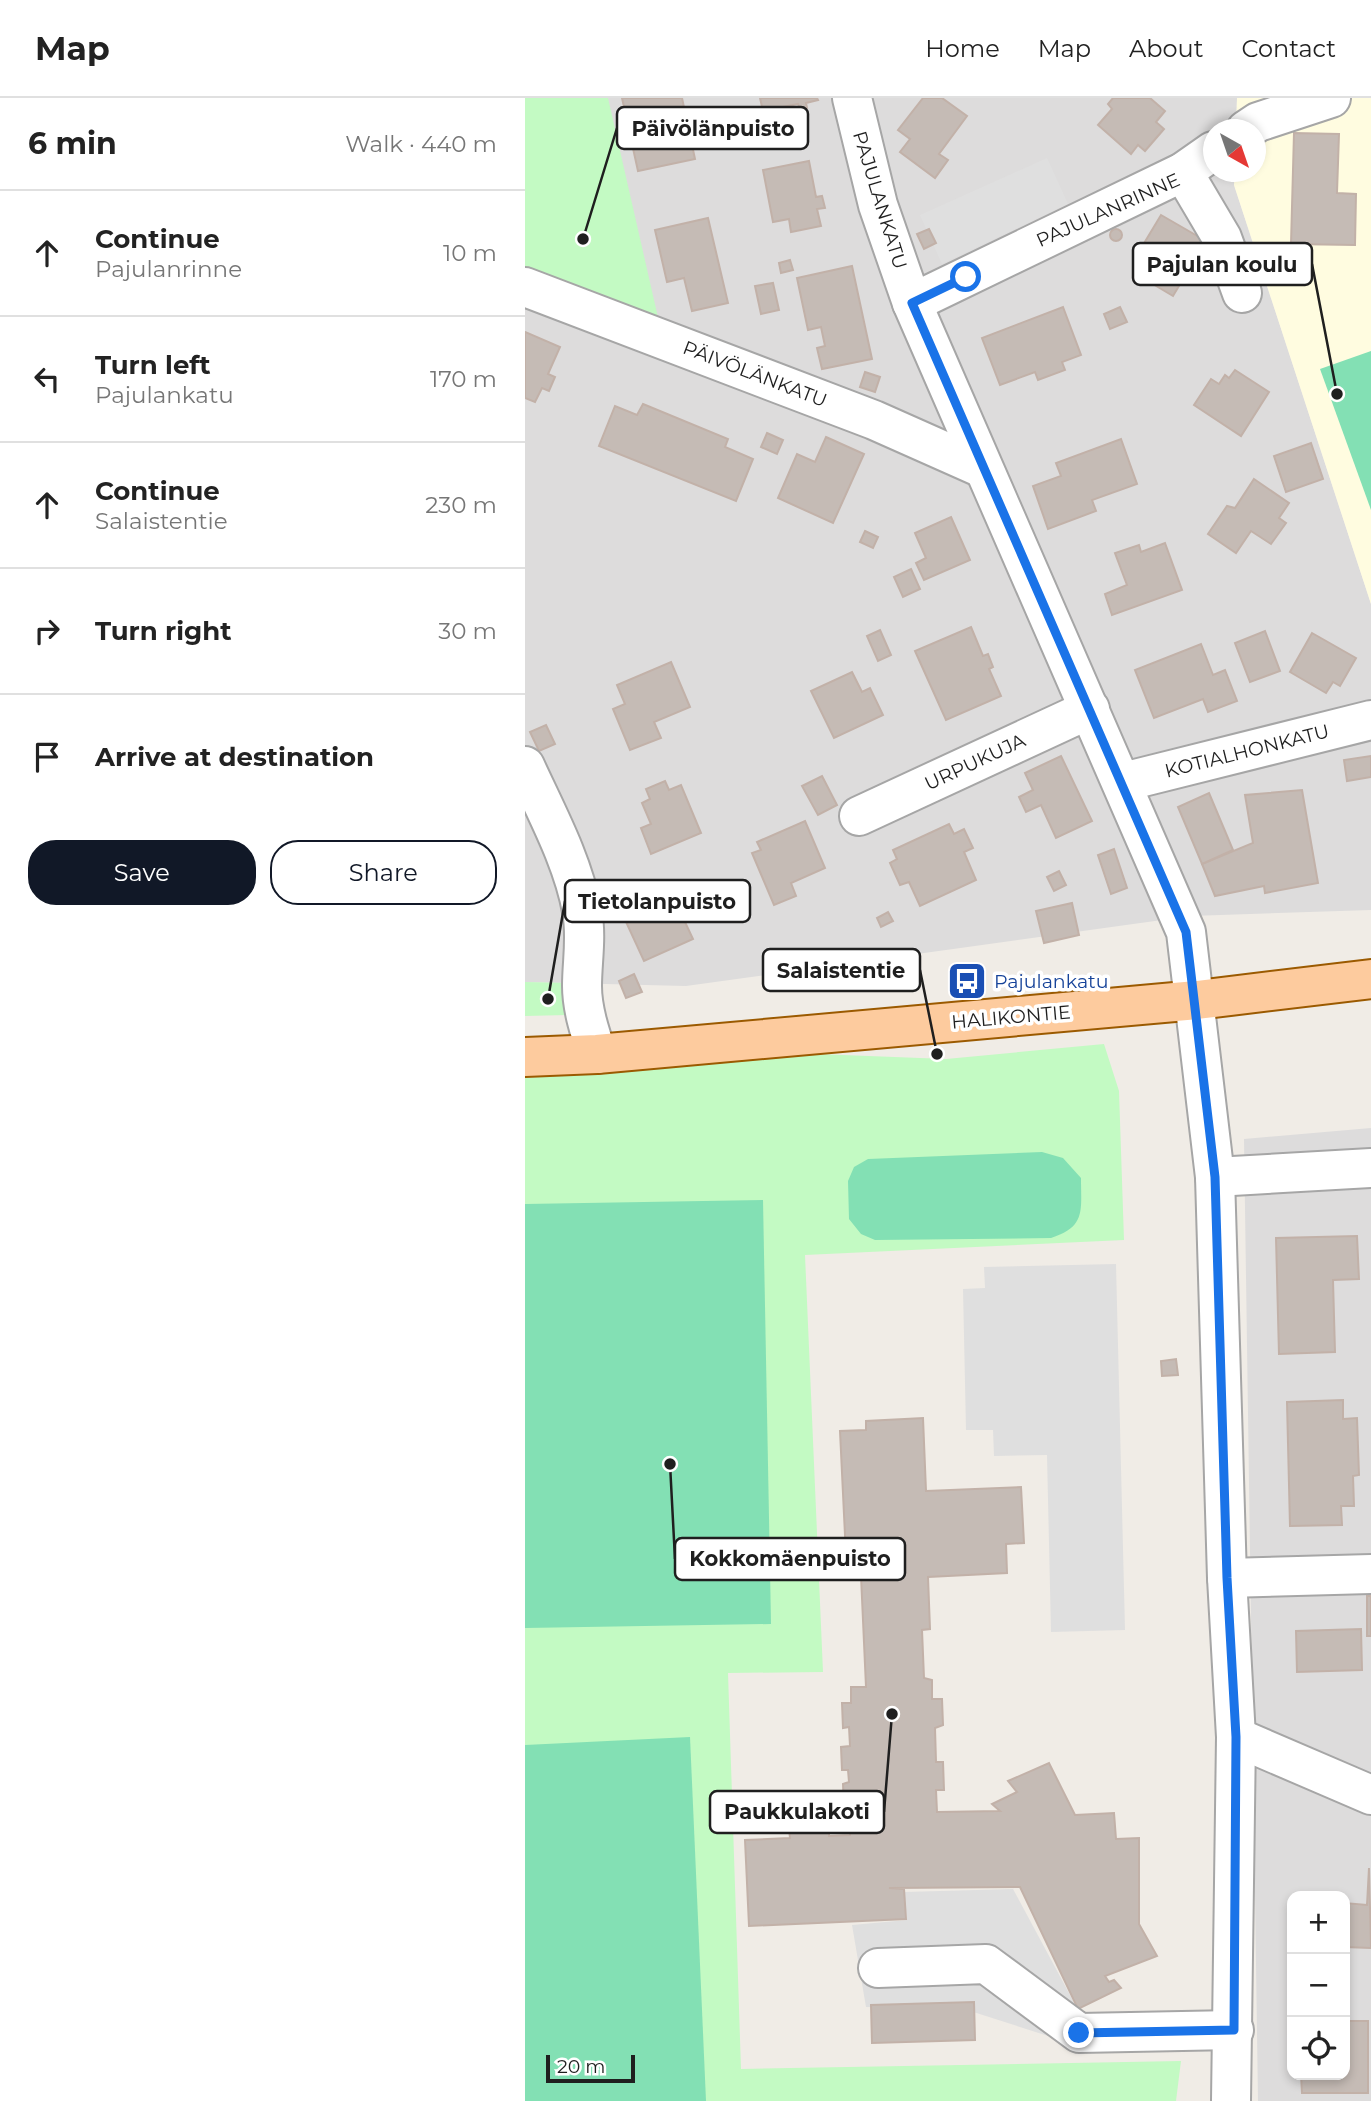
<!DOCTYPE html>
<meta charset="utf-8">
<style>
:root{--surface:#fff;--page:#f2f2f2;--text:#222;--muted:#767676;--line:#e0e0e0;--accent:#111827}
body{margin:0;font-family:Montserrat,sans-serif;background:var(--page);color:var(--text)}
.controls{position:absolute;right:21px;bottom:21px;display:grid;overflow:hidden;border-radius:14px;box-shadow:0 4px 10px #0003}
.controls button{width:63px;height:63px;display:grid;place-items:center;padding:0;border:0;border-bottom:2px solid var(--line);background:var(--surface);color:var(--text);font:35px sans-serif}
.compass{position:absolute;left:678px;top:21px;width:63px;height:63px;border-radius:50%;background:var(--surface);box-shadow:0 4px 10px #0003;rotate:140deg}
.scale{position:absolute;left:21px;bottom:18px;width:89px;box-sizing:border-box;padding-left:7px;border:4px solid #1f1f1f;border-top:0;font-size:19px;line-height:24px;white-space:nowrap;color:#1f1f1f;-webkit-text-stroke:5px #fff;paint-order:stroke}
.stop{position:absolute;width:21px;height:21px;margin:-16px;border:5px solid #1a73e8;border-radius:50%;background:#fff}
.stop.end{background:#1a73e8;border-color:#fff;box-shadow:0 2px 7px #0008}
.list{margin:0;padding:0;list-style:none}
h2{display:flex;justify-content:space-between;align-items:center;height:91px;margin:0;padding:0 28px;font-size:30px}
h2 small{font-size:23px;font-weight:400;color:var(--muted)}
.list li{display:grid;grid-template-columns:46px 1fr auto;gap:21px;align-items:center;box-sizing:border-box;height:126px;padding:0 28px;border-top:2px solid var(--line)}
.list b{display:block;font-size:26px;white-space:nowrap}
.list p{margin:0;font-size:23px;white-space:nowrap;color:var(--muted)}
.list em{font-size:23px;font-style:normal;color:var(--muted)}
.actions{display:flex;gap:14px;padding:21px 28px}
.actions a{flex:1;padding:16px 0;border:2px solid var(--accent);border-radius:28px;text-align:center;font-size:24px;color:var(--accent)}
.actions .main{background:var(--accent);color:#fff}
.icon{flex:none;width:38px;height:38px;fill:none;stroke:currentColor;stroke-width:2;stroke-linecap:round;stroke-linejoin:round}
.map{position:relative;flex:none;width:846px;height:2003px;overflow:hidden}
header{display:flex;align-items:center;gap:42px;box-sizing:border-box;height:98px;padding:0 35px;background:var(--surface);border-bottom:2px solid var(--line)}
header strong{font-size:33px}
nav{display:flex;gap:38px;margin-inline-start:auto;font-size:24px}
main{display:flex}
aside{flex:1;background:var(--surface)}
.map>svg:first-child{display:block}
.residential{fill:#dddcdc;fill-rule:evenodd}
.education{fill:#fffce0}
.park{fill:#c3fac3}
.pitch{fill:#83e0b4}
.parking{fill:#dfdfdf}
.building{fill:#c5bbb5;stroke:#c2b1a8;stroke-width:2}
.lines{fill:none;stroke-linecap:round;stroke-linejoin:round}
.minor-casing{stroke:#a6a6a6;stroke-width:42}
.major-casing{stroke:#9b5a00;stroke-width:42}
.minor{stroke:#fff;stroke-width:38}
.major{stroke:#fdcb9e;stroke-width:38}
.route{stroke:#1a73e8;stroke-width:9}
.labels{text-anchor:middle;dominant-baseline:central;stroke-width:7;stroke-linejoin:round;paint-order:stroke}
.street-label{font-size:19px;fill:#1f1f1f;stroke:#fff}
.transit-label{font-size:19px;fill:#164399;stroke:#fff;text-anchor:start}
.leader{fill:none;stroke:#1f1f1f;stroke-width:2.5}
.callout-dot{fill:#1f1f1f;stroke:#fff;stroke-width:2.5}
.callout{fill:#fff;stroke:#1f1f1f;stroke-width:2.5}
.callout-label{font-size:21px;text-anchor:middle;font-weight:bold;fill:#1f1f1f}
</style>
<header>
<strong>Map</strong>
<nav><a>Home</a><a>Map</a><a>About</a><a>Contact</a></nav>
</header>
<main>
<aside>
<h2>6 min<small>Walk · 440 m</small></h2>
<ul class="list">
<li><svg class="icon" aria-label="ahead" viewBox="0 0 24 24"><path d="M12 20V5M6 11l6-6 6 6"/></svg><div><b>Continue</b><p>Pajulanrinne</p></div><em>10 m</em></li>
<li><svg class="icon" aria-label="left" viewBox="0 0 24 24"><path d="M17 20v-9H6M10 6l-5 5 5 5"/></svg><div><b>Turn left</b><p>Pajulankatu</p></div><em>170 m</em></li>
<li><svg class="icon" aria-label="ahead" viewBox="0 0 24 24"><path d="M12 20V5M6 11l6-6 6 6"/></svg><div><b>Continue</b><p>Salaistentie</p></div><em>230 m</em></li>
<li><svg class="icon" aria-label="right" viewBox="0 0 24 24"><path d="M7 20v-9h11M14 6l5 5-5 5"/></svg><div><b>Turn right</b></div><em>30 m</em></li>
<li><svg class="icon" aria-label="arrive" viewBox="0 0 24 24"><path d="M6 21V4h12l-3 4 3 4H6"/></svg><div><b>Arrive at destination</b></div></li>
</ul>
<div class="actions"><a class="main">Save</a><a>Share</a></div>
</aside>
<div class="map">
<svg width="846" height="2003" viewBox="0 0 846 2003">
<rect width="100%" height="100%" fill="#f0ece6"/>
<g class="residential">
<polygon points="0,0 712,0 711,31 688,32 688,74 710,74 709,87 846,506 846,812 666,818 161,888 0,884"/>
<path d="M846 1030V2003H733L719 1041ZM767 1798H820V1977H767Z"/>
</g>
<polygon class="education" points="712,0 846,0 846,506 709,87 710,74 730,74 730,32 711,31"/>
<g class="park">
<polygon points="0,0 83,0 137,237 0,180"/>
<polygon points="0,884 48,885 43,917 0,918"/>
<polygon points="579,946 594,993 599,1142 280,1157 298,1574 203,1575 216,1971 656,1963 651,2003 0,2003 0,980 292,956 421,961"/>
</g>
<g class="pitch">
<polygon points="846,253 846,412 795,271"/>
<path d="M517 1054 538 1060 556 1080C556 1113 561 1129 526 1140L350 1142 336 1136 324 1121 323 1083 329 1069 343 1061Z"/>
<polygon points="238,1102 246,1526 0,1530 0,1106"/>
<polygon points="165,1639 181,2003 0,2003 0,1647"/>
</g>
<g class="parking">
<polygon points="522,60 543,106 417,166 395,117"/>
<polygon points="591,1166 600,1532 526,1534 522,1357 469,1358 468,1332 441,1332 438,1191 460,1190 459,1169"/>
<polygon points="488,1791 559,1923 523,1938 439,1911 341,1909 327,1827 382,1822 379,1794"/>
</g>
<g class="building">
<polygon points="97,0 157,0 170,61 113,73"/>
<polygon points="235,0 292,0 293,2 281,5 282,10 275,11 273,6 238,13"/>
<polygon points="398,0 417,0 442,18 414,56 423,62 410,80 375,54 385,41 373,32"/>
<polygon points="588,0 625,0 640,13 631,24 639,31 620,53 613,47 606,56 573,27 587,11 583,6"/>
<polygon points="769,35 814,36 812,95 831,96 830,147 766,146"/>
<polygon points="284,63 291,99 297,98 300,110 292,111 296,128 266,134 264,121 248,124 238,72"/>
<polygon points="636,117 681,143 648,198 611,176 623,157 615,152"/>
<polygon points="183,120 203,205 167,213 159,180 142,184 130,132"/>
<polygon points="404,131 411,145 399,151 392,136"/>
<circle cx="591" cy="137" r="6"/>
<polygon points="265,162 268,172 256,175 254,165"/>
<polygon points="327,168 347,261 297,271 292,250 300,248 296,229 283,232 272,180"/>
<polygon points="248,185 254,212 236,216 230,188"/>
<polygon points="538,209 556,257 537,264 540,272 513,282 510,274 475,287 457,240"/>
<polygon points="595,209 602,224 585,231 579,216"/>
<polygon points="0,234 35,249 23,276 30,279 24,293 17,290 10,304 0,300"/>
<polygon points="710,272 744,294 716,338 669,307 686,281 694,286 700,277 704,280"/>
<polygon points="340,274 355,279 350,294 335,289"/>
<polygon points="118,306 203,341 200,349 228,361 211,403 74,348 90,308 112,317"/>
<polygon points="242,335 258,342 252,356 236,349"/>
<polygon points="301,339 339,356 308,425 253,400 272,356 290,364"/>
<polygon points="596,341 612,386 567,402 571,413 523,431 508,388 536,378 531,365"/>
<polygon points="786,345 798,381 761,394 749,358"/>
<polygon points="729,381 764,405 754,420 761,425 746,446 726,433 711,455 683,436 702,408 710,410"/>
<polygon points="426,419 445,462 399,482 391,465 401,460 390,435"/>
<polygon points="340,433 353,439 348,450 335,444"/>
<polygon points="640,445 657,492 587,517 580,496 602,487 590,455 614,447 616,454"/>
<polygon points="386,471 395,491 378,499 369,479"/>
<polygon points="446,529 458,558 463,556 468,569 464,571 476,598 421,622 390,553"/>
<polygon points="355,532 366,557 353,563 342,538"/>
<polygon points="740,533 755,573 725,584 710,545"/>
<polygon points="787,535 831,560 815,588 808,584 801,595 765,574"/>
<polygon points="676,546 688,577 700,572 712,603 683,614 678,601 629,620 610,572"/>
<polygon points="146,564 165,609 129,624 136,640 105,652 88,611 100,606 92,587"/>
<polygon points="327,574 337,594 345,590 358,617 309,640 286,593"/>
<polygon points="21,627 30,646 14,653 5,634"/>
<polygon points="536,658 567,723 531,740 516,707 501,714 494,699 508,692 500,675"/>
<polygon points="846,658 846,679 822,683 819,662"/>
<polygon points="297,678 312,707 293,717 277,688"/>
<polygon points="140,683 144,692 156,687 176,735 126,756 116,730 126,726 117,705 125,701 121,691"/>
<polygon points="777,692 793,785 740,795 739,788 690,798 677,766 728,745 720,697"/>
<polygon points="684,695 708,752 677,766 653,709"/>
<polygon points="280,723 300,770 266,785 271,798 249,807 227,755 236,752 232,744"/>
<polygon points="424,726 429,736 439,731 448,750 439,754 451,782 395,808 384,784 375,787 365,765 372,761 368,752"/>
<polygon points="589,751 602,790 586,796 573,757"/>
<polygon points="534,773 541,787 529,793 522,779"/>
<polygon points="144,790 168,841 119,863 96,813"/>
<polygon points="547,805 554,837 519,845 511,813"/>
<polygon points="363,814 368,823 356,829 352,820"/>
<polygon points="109,876 117,894 101,900 94,883"/>
<polygon points="832,1138 834,1181 808,1182 810,1254 754,1256 751,1140"/>
<polygon points="651,1261 653,1277 637,1278 636,1263"/>
<polygon points="818,1302 818,1321 832,1320 834,1377 828,1378 829,1408 816,1408 817,1427 765,1428 762,1304"/>
<polygon points="398,1320 401,1393 496,1389 499,1445 481,1446 482,1475 403,1479 405,1531 397,1532 399,1580 407,1582 407,1601 417,1601 418,1627 410,1630 411,1664 418,1664 419,1692 411,1692 412,1714 475,1713 467,1706 492,1694 483,1683 524,1665 550,1717 589,1715 591,1741 614,1740 614,1826 632,1858 580,1878 584,1884 589,1882 596,1890 553,1911 495,1789 364,1790 379,1791 381,1821 224,1828 220,1742 265,1740 264,1731 304,1729 304,1738 325,1737 324,1711 319,1712 318,1686 324,1684 323,1672 317,1672 316,1649 325,1648 324,1629 318,1630 317,1605 326,1605 326,1589 341,1589 336,1478 322,1479 315,1333 341,1332 341,1323"/>
<rect x="842" y="1498" width="4" height="40"/>
<polygon points="836,1531 837,1572 772,1574 771,1533"/>
<polygon points="844,1770 846,1850 820,1849 820,1805 842,1807"/>
<polygon points="449,1904 450,1942 347,1945 346,1907"/>
<polygon points="820,1923 843,1923 843,1995 777,1995 776,1977 820,1977"/>
</g>
<g class="lines">
<g class="minor-casing">
<g id="minor">
<polyline points="327,0 353,107 387,205 661,834 690,1079 702,1480 711,1639 706,2003"/>
<polyline points="721,32 733,24 806,0"/>
<polyline points="658,74 697,140 717,195"/>
<polyline points="0,189 349,322 457,370"/>
<polyline points="387,205 658,74 688,53"/>
<path d="M0 668C21 714 48 763 57 813 62 839 57 863 57 888 57 911 65 935 72 956"/>
<polyline points="598,684 846,622"/>
<polyline points="334,718 565,611"/>
<polyline points="690,1079 846,1070"/>
<polyline points="702,1480 846,1476"/>
<polyline points="711,1639 846,1697"/>
<polyline points="353,1870 461,1866 554,1935 709,1932"/>
</g>
</g>
<g class="major-casing">
<polyline id="major" points="0,959 72,956 672,902 846,881"/>
</g>
<use href="#minor" class="minor"/>
<use href="#major" class="major"/>
</g>
<g class="lines">
<polyline class="route" points="441,179 387,205 661,834 690,1079 702,1480 711,1639 709,1932 554,1935"/>
</g>
<defs>
<g id="bus-square" transform="scale(2.0125)"><rect x="-9" y="-9" width="18" height="18" rx="4" fill="#1a4fb4" stroke="#fff"/><path d="M-5-6H5V4H4V6H2V4H-2V6H-4V4H-5ZM-3.5-4V0h7V-4ZM-3.5 1.2v1.5H-2V1.2ZM2 1.2v1.5H3.5V1.2Z" fill="#fff"/></g>
</defs>
<g fill-rule="evenodd">
<use href="#bus-square" x="442" y="883"/>
</g>
<g class="labels">
<g class="street-label">
<text transform="translate(355 102) rotate(73)">PAJULANKATU</text>
<text transform="translate(583 112) rotate(-24)">PAJULANRINNE</text>
<text transform="translate(230 276) rotate(21)">PÄIVÖLÄNKATU</text>
<text transform="translate(722 653) rotate(-14)">KOTIALHONKATU</text>
<text transform="translate(450 664) rotate(-25)">URPUKUJA</text>
<text transform="translate(486 919) rotate(-5)">HALIKONTIE</text>
</g>
<g class="transit-label">
<text x="469" y="883">Pajulankatu</text>
</g>
</g>
<path class="leader" d="M58 141L92 30M812 296L787 166M23 901L40 803M412 956L395 872M145 1366L150 1461M367 1616L359 1714"/>
<g class="callout-dot">
<circle cx="58" cy="141" r="7"/>
<circle cx="812" cy="296" r="7"/>
<circle cx="23" cy="901" r="7"/>
<circle cx="412" cy="956" r="7"/>
<circle cx="145" cy="1366" r="7"/>
<circle cx="367" cy="1616" r="7"/>
</g>
<g class="callout">
<rect x="92" y="9" width="191" height="42" rx="7"/>
<rect x="608" y="145" width="179" height="42" rx="7"/>
<rect x="40" y="782" width="185" height="42" rx="7"/>
<rect x="238" y="851" width="157" height="42" rx="7"/>
<rect x="150" y="1440" width="230" height="42" rx="7"/>
<rect x="185" y="1693" width="174" height="42" rx="7"/>
</g>
<g class="callout-label">
<text x="188" y="38">Päivölänpuisto</text>
<text x="697" y="174">Pajulan koulu</text>
<text x="132" y="811">Tietolanpuisto</text>
<text x="316" y="880">Salaistentie</text>
<text x="265" y="1468">Kokkomäenpuisto</text>
<text x="272" y="1721">Paukkulakoti</text>
</g>
</svg>
<div class="controls">
<button>+</button>
<button>−</button>
<button><svg class="icon" aria-label="locate" viewBox="0 0 24 24"><circle cx="12" cy="12" r="6"/><path d="M12 2v4M12 18v4M2 12h4M18 12h4"/></svg></button>
</div>
<svg class="compass" viewBox="-18 -18 36 36"><path d="M0-13l5 13h-10z" fill="#e53935"/><path d="M0 13l5-13h-10z" fill="#767676"/></svg>
<div class="scale">20 m</div>
<div class="stop" style="left:441px;top:179px"></div>
<div class="stop end" style="left:554px;top:1935px"></div>
</div>
</main>
